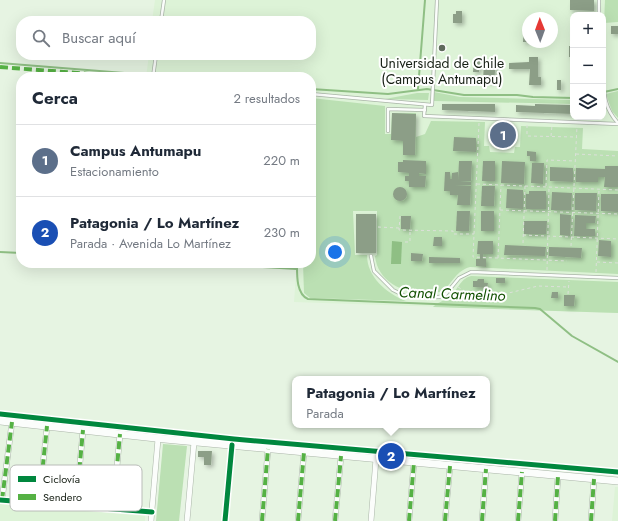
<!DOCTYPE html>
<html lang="es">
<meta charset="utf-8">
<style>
:root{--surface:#fff;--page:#f6f6f7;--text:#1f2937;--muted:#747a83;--line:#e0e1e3;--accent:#5f6a5c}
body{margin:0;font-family:Jost,sans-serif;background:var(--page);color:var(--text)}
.controls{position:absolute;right:12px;top:12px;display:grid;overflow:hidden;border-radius:8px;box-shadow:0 4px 16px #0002}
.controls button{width:36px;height:36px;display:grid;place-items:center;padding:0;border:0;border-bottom:1px solid var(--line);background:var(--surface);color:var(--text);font:20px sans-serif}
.compass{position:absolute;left:522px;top:12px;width:36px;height:36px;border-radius:50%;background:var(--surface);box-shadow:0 4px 16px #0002;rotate:359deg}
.you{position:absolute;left:335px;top:252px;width:14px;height:14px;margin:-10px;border:3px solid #fff;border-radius:50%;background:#1a73e8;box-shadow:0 0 0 6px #1a73e833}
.badge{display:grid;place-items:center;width:26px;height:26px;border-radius:50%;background:var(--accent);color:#fff;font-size:13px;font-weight:700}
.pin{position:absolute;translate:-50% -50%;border:2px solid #fff;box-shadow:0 1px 4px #0006}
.popup{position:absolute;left:292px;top:376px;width:198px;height:52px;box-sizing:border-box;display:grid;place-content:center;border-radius:8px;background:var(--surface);filter:drop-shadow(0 1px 3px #0005);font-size:13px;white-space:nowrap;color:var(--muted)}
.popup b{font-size:15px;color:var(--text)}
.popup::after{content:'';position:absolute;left:50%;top:100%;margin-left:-8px;border:8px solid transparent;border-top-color:var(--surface)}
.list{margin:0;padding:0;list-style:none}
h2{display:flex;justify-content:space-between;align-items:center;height:52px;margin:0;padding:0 16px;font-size:17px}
h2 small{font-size:13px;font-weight:400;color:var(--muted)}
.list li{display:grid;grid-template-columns:26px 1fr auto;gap:12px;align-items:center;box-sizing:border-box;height:72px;padding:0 16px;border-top:1px solid var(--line)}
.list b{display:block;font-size:15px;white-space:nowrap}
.list p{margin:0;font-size:13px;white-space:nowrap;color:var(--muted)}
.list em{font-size:13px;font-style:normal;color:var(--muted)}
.icon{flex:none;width:22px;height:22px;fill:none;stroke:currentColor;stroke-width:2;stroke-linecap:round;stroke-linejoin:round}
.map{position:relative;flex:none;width:618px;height:521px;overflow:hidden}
.search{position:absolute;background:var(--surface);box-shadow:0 4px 16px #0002;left:16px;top:16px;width:300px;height:44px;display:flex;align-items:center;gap:10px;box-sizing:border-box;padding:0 14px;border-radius:16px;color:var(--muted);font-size:15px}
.panel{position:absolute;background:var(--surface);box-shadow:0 4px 16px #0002;left:16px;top:72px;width:300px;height:196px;border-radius:16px}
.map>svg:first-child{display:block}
.built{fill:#ddf3d7;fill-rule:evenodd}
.green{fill:#bbe0b3}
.water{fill:#8fbf84}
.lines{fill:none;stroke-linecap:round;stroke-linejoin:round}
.stream{stroke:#8fbf84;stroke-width:2}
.building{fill:#8c9e87;filter:url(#shadow)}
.lane-casing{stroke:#aab5a8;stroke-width:4}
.street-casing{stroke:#aab5a8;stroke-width:6}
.secondary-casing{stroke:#aab5a8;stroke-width:8}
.path{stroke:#dce0da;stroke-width:1;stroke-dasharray:3 3;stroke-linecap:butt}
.lane{stroke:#fbfdfb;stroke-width:2.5}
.street{stroke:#fbfdfb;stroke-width:5}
.secondary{stroke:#fbfdfb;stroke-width:7}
.quiet{stroke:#55b144;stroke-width:4;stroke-dasharray:8 4;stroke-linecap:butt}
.cycleway-casing{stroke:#fff;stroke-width:8}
.cycleway{stroke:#00873e;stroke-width:5}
.poi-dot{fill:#5f6a5c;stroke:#fff;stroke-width:1.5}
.labels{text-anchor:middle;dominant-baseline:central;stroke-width:4;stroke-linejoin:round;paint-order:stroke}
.poi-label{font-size:14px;fill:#161f14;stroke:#fff}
.water-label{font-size:15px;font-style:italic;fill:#115000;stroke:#fff}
.key{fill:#fff;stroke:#b9bcb8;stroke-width:1}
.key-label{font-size:11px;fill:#161f14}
</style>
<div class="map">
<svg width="618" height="521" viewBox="0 0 618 521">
<defs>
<filter id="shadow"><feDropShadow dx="2.5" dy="2.5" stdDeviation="2" flood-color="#0004"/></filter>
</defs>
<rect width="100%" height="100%" fill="#e6f4e2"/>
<g class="built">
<path d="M155 0H618V313L294 302 297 263H311V77H146L149 55H311V21H152ZM573 15H603V117H573ZM528 18H552V42H528Z"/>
<polygon points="615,487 618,487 618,521 612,521"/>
<polygon points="0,504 145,516 145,521 0,521"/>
</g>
<g class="green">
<polygon points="605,0 618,0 618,22 604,23"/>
<polygon points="618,91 618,118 612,111 606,94"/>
<polygon points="434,92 460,97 573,100 573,104 434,101"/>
<polygon points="417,93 429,93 428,100 385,99"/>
<path d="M311 98 385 106V134H391L392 113H416V137L425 134 431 121 485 122 484 146H489L490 152 514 153 515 147H520L521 126 583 128 582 149 618 151V274L470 267C456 271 453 282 443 291 416 299 378 287 375 256L377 255V211H353L355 255H367C367 277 386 293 406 301L310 298 304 293 303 263H311Z"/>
<path d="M471 276 618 282V313L433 307C438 302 442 302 447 298 458 292 459 279 471 276Z"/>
<polygon points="163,444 187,446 179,521 156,521"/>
</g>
<polygon class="water" points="392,241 402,242 401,264 391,264"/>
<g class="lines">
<g class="stream">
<polyline points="0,63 174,77"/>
<polyline points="311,89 388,94 427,89 464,95 517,95 533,97 573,98"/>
<polyline points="418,89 425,0"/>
<polyline points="604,92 618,89"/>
<polyline points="0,252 21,253"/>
<polyline points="191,263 297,269"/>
<path d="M297 263C297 274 296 294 308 299L535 308 540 309 572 336 618 362"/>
</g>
</g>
<g class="building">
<polygon points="570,0 594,0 594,11 570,10"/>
<polygon points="456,11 462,11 462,23 453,23 453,14 456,14"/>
<polygon points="524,25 528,25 528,42 523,42"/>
<rect x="611" y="26" width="7" height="8"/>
<polygon points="569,46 573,46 572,57 569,57"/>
<polygon points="529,57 538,57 538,77 541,77 541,85 529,85 530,69 509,69 509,63 529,62"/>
<polygon points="484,60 496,61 494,82 483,81"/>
<polygon points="474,61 480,61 479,72 473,72"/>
<rect x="557" y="80" width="4" height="10"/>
<polygon points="442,104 495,104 495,112 442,110"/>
<polygon points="535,104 573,105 573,114 516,112 516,105 535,106"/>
<polygon points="392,113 416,114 415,155 403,155 403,141 391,140"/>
<polygon points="454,137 476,138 476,152 453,151"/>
<polygon points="527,151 536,152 536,161 530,161 530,156 527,156"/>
<polygon points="403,160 426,161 426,174 419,173 419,176 426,176 425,187 409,187 409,181 405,181 405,176 409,176 409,173 398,172 398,162 403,162"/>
<polygon points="459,161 472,161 471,181 460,181 471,182 471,185 455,185 471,186 470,205 457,205 458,195 450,195 450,191 444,191 445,172 450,172 450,179 452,179 452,173 458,172 458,181"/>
<polygon points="483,161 495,161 495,181 482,181"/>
<polygon points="502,161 525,162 524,184 501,183"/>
<polygon points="532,163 544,163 543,184 531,183"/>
<polygon points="605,166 618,166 618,187 604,187 605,177 598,177 598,182 576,182 576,168 605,169"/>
<polygon points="550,167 573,168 573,182 550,181"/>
<polygon points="482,186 495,186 494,206 481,206"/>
<circle cx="400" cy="194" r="7"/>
<polygon points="507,189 523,190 523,209 506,208"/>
<polygon points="529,191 546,191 546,209 526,209 526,194 529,194"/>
<polygon points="552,192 572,193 571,210 551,210"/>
<polygon points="575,193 597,193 596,211 575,210"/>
<polygon points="601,194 618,194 618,212 601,211"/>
<polygon points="457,211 470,211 469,231 456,231"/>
<rect x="481" y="211" width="13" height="20"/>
<rect x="356" y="214" width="20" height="39"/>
<polygon points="560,214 571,215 570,236 560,235"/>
<polygon points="575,215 596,216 595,223 586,223 586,229 595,229 595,236 574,236"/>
<polygon points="401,216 411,216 410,229 401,229"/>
<polygon points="524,221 547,221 546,234 524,234"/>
<polygon points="434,237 442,237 442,246 433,246"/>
<polygon points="599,240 611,241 611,257 598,256"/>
<polygon points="478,241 493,241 493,254 483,254 483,259 486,259 486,267 476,266 476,259 480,259 480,254 477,254"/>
<polygon points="505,245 546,247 545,256 504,255"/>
<polygon points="549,247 582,248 581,258 549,256"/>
<polygon points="411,253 423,254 422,261 411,261"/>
<polygon points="429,257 460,258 460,263 429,263"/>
<rect x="496" y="278" width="9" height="5"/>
<polygon points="478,279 484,279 484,283 488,283 487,288 473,287 473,281 477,281"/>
<polygon points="552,292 558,292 558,298 551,298"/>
<polygon points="564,295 575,295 574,306 564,306"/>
<polygon points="198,451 212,451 211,465 204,465 204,457 198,457"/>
</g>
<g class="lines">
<g class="lane-casing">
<g id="lane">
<polyline points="599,15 599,0"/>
<polyline points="161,21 164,0"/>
<path d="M603 75C604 94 604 108 618 123"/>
<polyline points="153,77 156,55"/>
<polyline points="311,94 432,105 437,0"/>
<polyline points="425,105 424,116 618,124"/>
<polyline points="388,131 388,109 425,110"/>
<polyline points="371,256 374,271 393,290 407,297 439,297 445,295 459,278 471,272 618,278"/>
</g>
</g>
<g class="street-casing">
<g id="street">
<polyline points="0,500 152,512"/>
<polyline points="2,500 12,422"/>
<polyline points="39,503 47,426"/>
<polyline points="76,506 83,430"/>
<polyline points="113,509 120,434"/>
<polyline points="151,521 158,439"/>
<polyline points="187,521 194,442"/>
<polyline points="225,521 232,445"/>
<polyline points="262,521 268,449"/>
<polyline points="298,521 304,452"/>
<polyline points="335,521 341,456"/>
<polyline points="371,521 376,459"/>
<polyline points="409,521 414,462"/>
<polyline points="445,521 450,466"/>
<polyline points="482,521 486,469"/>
<polyline points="518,521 522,472"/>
<polyline points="555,521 558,476"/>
<polyline points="591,521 594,479"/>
</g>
</g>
<g class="secondary-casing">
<polyline id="secondary" points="0,421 165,439 618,481"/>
</g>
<g class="path">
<polyline points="479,123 473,257 567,261"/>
<polyline points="527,125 527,136 576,137"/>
<polyline points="551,136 552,125"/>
<polyline points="576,154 618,156"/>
<polyline points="477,184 618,190"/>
<polyline points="546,186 547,160 575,161"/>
<polyline points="500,210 618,214"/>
<polyline points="400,216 399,230 453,231 453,234 474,234"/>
<polyline points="378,227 399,228"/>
<polyline points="523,235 618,239"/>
<polyline points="405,242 410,242 410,231"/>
<polyline points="523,243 525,186"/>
<polyline points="571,246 577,126"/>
<polyline points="498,258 501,185"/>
<polyline points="597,262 618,263"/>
<polyline points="547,270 549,188"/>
<polyline points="596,272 599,190"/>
<polyline points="458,287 468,293 496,296 538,286 568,287"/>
<polyline points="568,294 569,281"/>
</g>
<use href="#lane" class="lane"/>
<use href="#street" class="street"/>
<use href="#secondary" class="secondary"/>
<g class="quiet">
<polyline points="0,67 128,77"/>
<polyline points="2,500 12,422"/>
<polyline points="39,503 47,426"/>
<polyline points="76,506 83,430"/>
<polyline points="113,509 120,434"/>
<polyline points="262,521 268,449"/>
<polyline points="298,521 304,452"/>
<polyline points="335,521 341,456"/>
<polyline points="409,521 414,462"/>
<polyline points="445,521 450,466"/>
<polyline points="482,521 486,469"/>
<polyline points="518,521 522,472"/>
<polyline points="555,521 558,476"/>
<polyline points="591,521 594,479"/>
</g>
<g class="cycleway-casing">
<g id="cycleway">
<polyline points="0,414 234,439 618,472"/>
<polyline points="0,500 152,512"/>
<polyline points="225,521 232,445"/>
</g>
</g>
<use href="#cycleway" class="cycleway"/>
</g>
<circle class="poi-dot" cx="442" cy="48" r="4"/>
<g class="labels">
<g class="poi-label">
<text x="442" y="63">Universidad de Chile<tspan x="442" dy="16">(Campus Antumapu)</tspan></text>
</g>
<g class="water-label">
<text transform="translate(452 294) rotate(2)">Canal Carmelino</text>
</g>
</g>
<rect x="10" y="465" width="132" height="46" rx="6" class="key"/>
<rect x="18" y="476" width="18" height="6" fill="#00873e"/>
<rect x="18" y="494" width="18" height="6" fill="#55b144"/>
<g class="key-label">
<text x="43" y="483">Ciclovía</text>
<text x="43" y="501">Sendero</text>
</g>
</svg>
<div class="controls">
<button>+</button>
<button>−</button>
<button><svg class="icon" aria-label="layers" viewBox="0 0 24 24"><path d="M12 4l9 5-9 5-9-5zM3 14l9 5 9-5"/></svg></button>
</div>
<svg class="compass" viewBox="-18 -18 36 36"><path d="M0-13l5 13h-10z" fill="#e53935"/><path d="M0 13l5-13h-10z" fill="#747a83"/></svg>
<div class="you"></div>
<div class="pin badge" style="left:503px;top:135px;background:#5c6f8a">1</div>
<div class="pin badge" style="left:391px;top:456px;background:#1a4fb4">2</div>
<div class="popup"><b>Patagonia / Lo Martínez</b>Parada</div>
<div class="search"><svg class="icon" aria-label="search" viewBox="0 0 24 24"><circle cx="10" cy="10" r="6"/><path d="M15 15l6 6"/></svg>Buscar aquí</div>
<section class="panel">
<h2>Cerca<small>2 resultados</small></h2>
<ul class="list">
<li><span class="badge" style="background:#5c6f8a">1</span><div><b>Campus Antumapu</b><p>Estacionamiento</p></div><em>220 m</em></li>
<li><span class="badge" style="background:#1a4fb4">2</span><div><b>Patagonia / Lo Martínez</b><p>Parada · Avenida Lo Martínez</p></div><em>230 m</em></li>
</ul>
</section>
</div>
